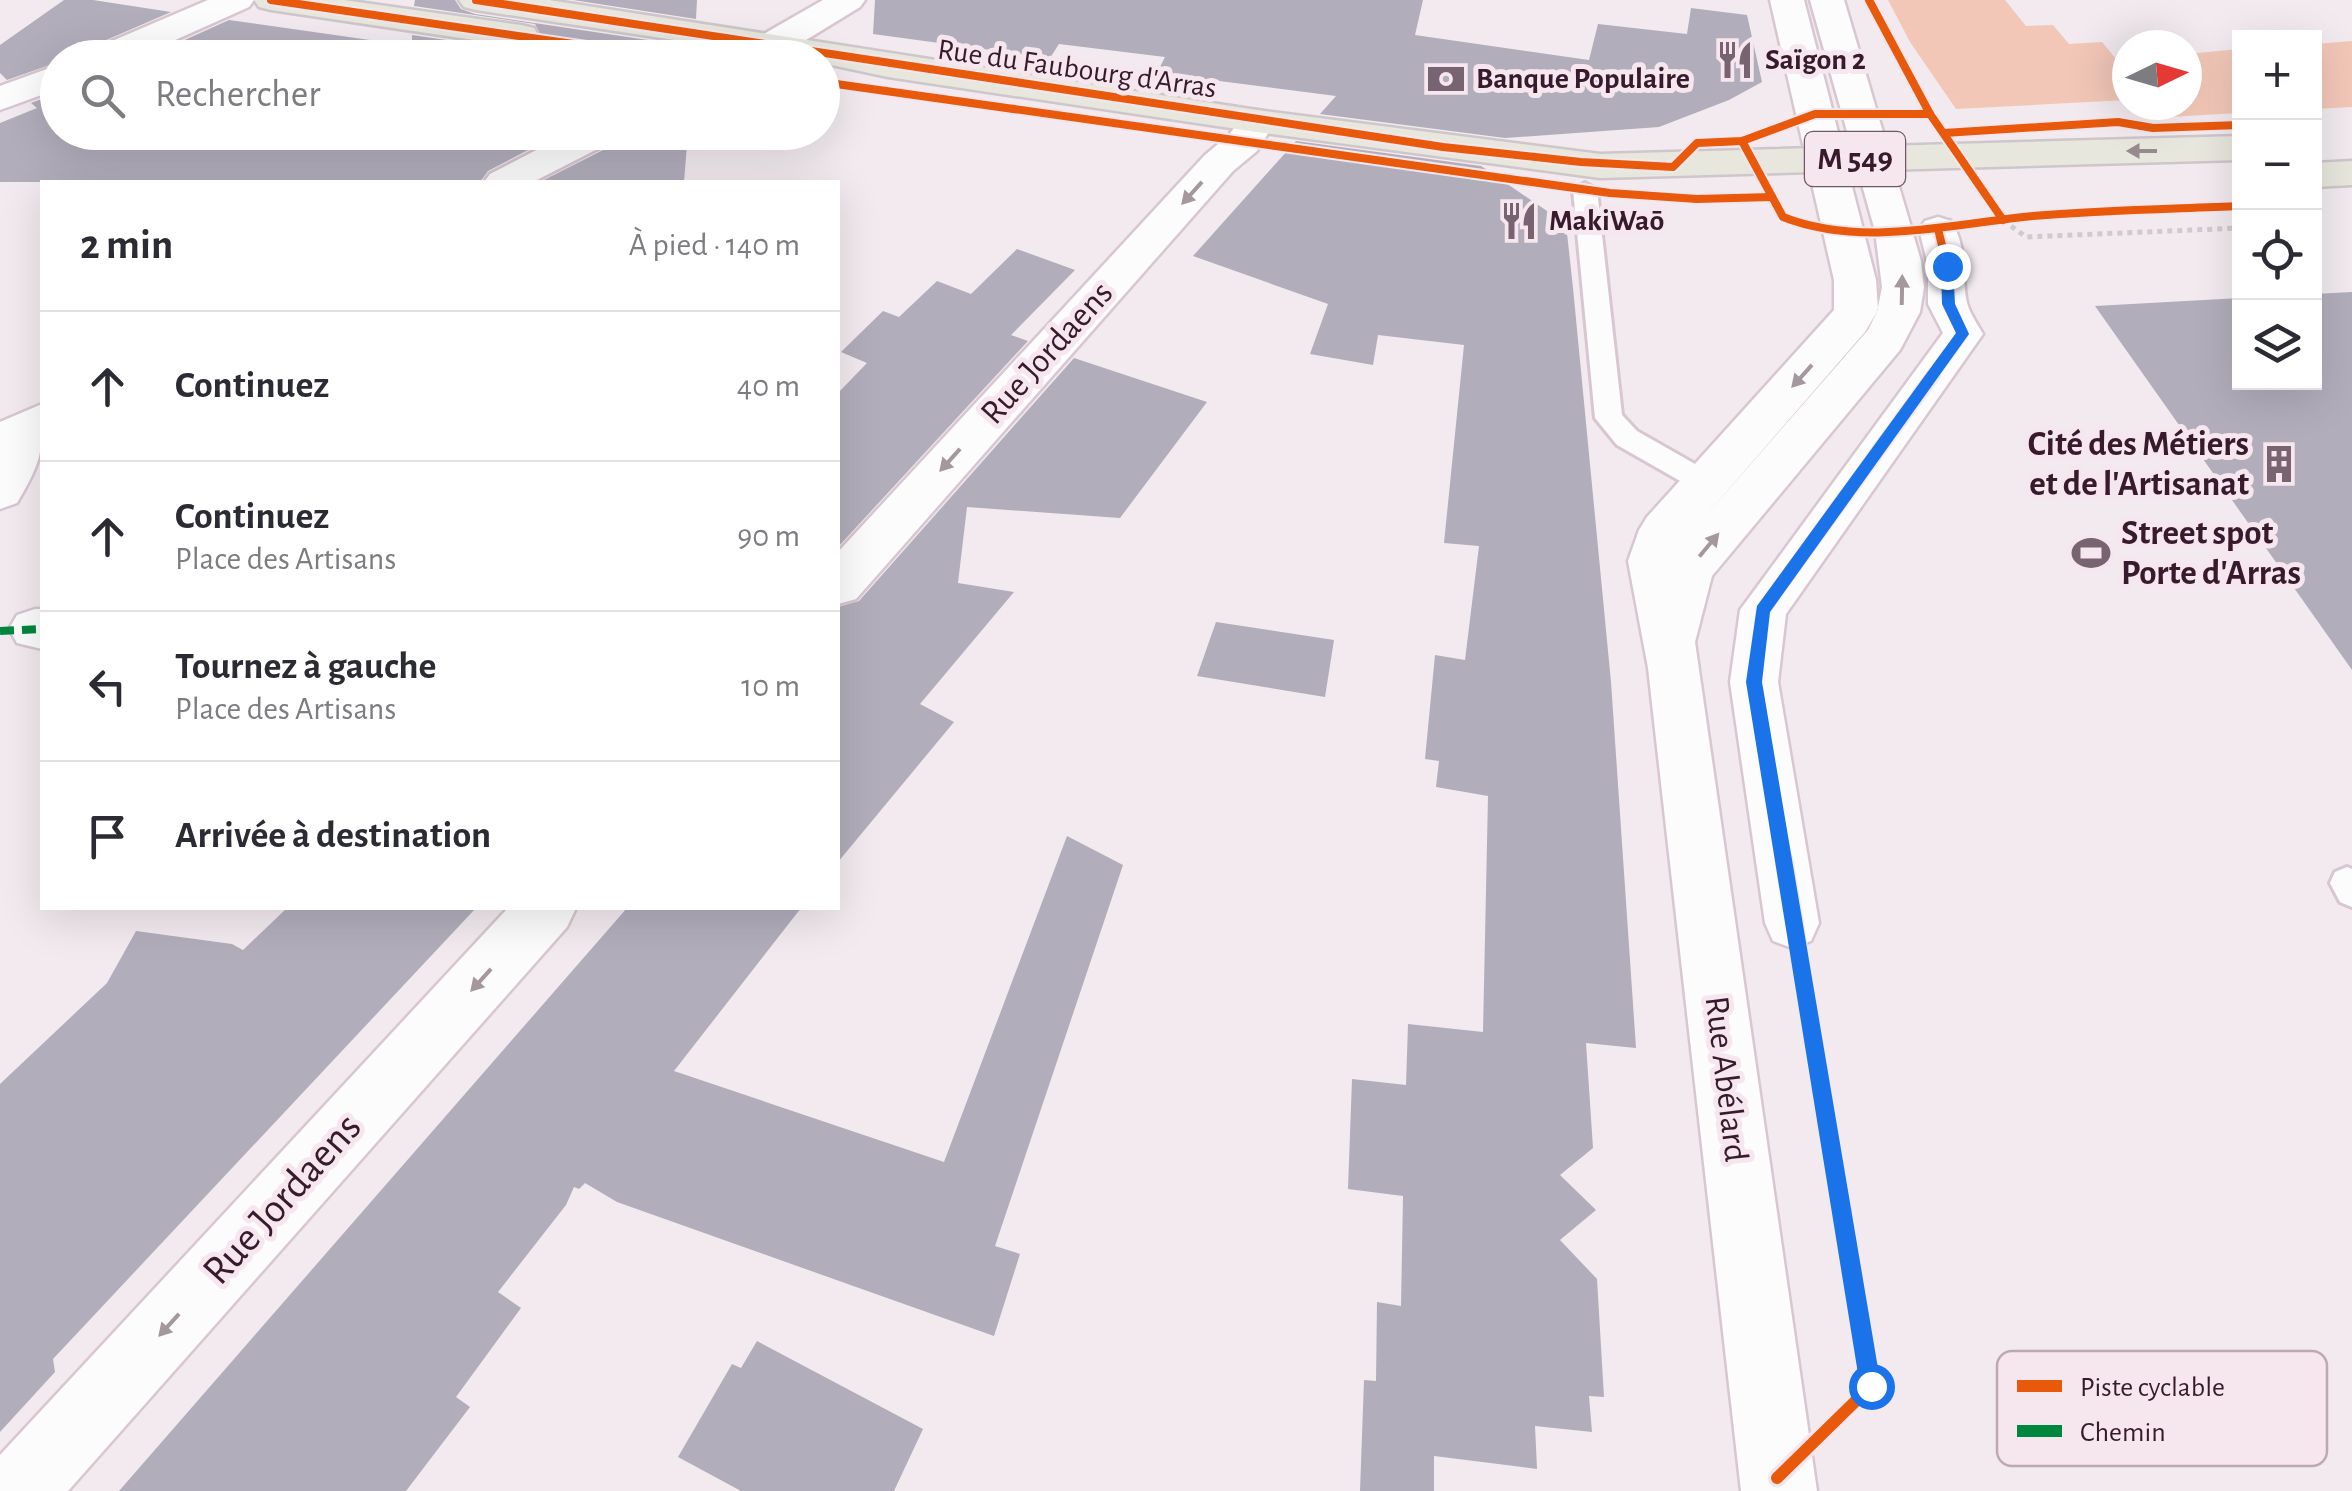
<!DOCTYPE html>
<html lang="fr">
<meta charset="utf-8">
<style>
:root{--surface:#fff;--page:#f2f2f3;--text:#2b2b33;--muted:#7c7c81;--line:#e1e1e2}
body{margin:0;font-family:"Alegreya Sans",sans-serif;background:var(--page);color:var(--text)}
.controls{position:absolute;right:30px;top:30px;display:grid;overflow:hidden;border-radius:0px;box-shadow:0 10px 40px #0002}
.controls button{width:90px;height:90px;display:grid;place-items:center;padding:0;border:0;border-bottom:2px solid var(--line);background:var(--surface);color:var(--text);font:50px sans-serif}
.compass{position:absolute;left:2112px;top:30px;width:90px;height:90px;border-radius:50%;background:var(--surface);box-shadow:0 10px 40px #0002;rotate:85deg}
.stop{position:absolute;width:30px;height:30px;margin:-22px;border:8px solid #1a73e8;border-radius:50%;background:#fff}
.stop.end{background:#1a73e8;border-color:#fff;box-shadow:0 2px 10px #0008}
.list{margin:0;padding:0;list-style:none}
h2{display:flex;justify-content:space-between;align-items:center;height:130px;margin:0;padding:0 40px;font-size:42px}
h2 small{font-size:32px;font-weight:400;color:var(--muted)}
.list li{display:grid;grid-template-columns:65px 1fr auto;gap:30px;align-items:center;box-sizing:border-box;height:150px;padding:0 40px;border-top:2px solid var(--line)}
.list b{display:block;font-size:38px;white-space:nowrap}
.list p{margin:0;font-size:32px;white-space:nowrap;color:var(--muted)}
.list em{font-size:32px;font-style:normal;color:var(--muted)}
.icon{flex:none;width:55px;height:55px;fill:none;stroke:currentColor;stroke-width:2;stroke-linecap:round;stroke-linejoin:round}
.map{position:relative;flex:none;width:2352px;height:1491px;overflow:hidden}
.search{position:absolute;background:var(--surface);box-shadow:0 10px 40px #0002;left:40px;top:40px;width:800px;height:110px;display:flex;align-items:center;gap:25px;box-sizing:border-box;padding:0 35px;border-radius:55px;color:var(--muted);font-size:38px}
.panel{position:absolute;background:var(--surface);box-shadow:0 10px 40px #0002;left:40px;top:180px;width:800px;height:730px;border-radius:0px}
.map>svg:first-child{display:block}
.green{fill:#f2c7b8}
.building{fill:#b1adbb}
.lines{fill:none;stroke-linecap:round;stroke-linejoin:round}
.service-casing{stroke:#d8c6d1;stroke-width:6}
.pedestrian-casing{stroke:#d8c6d1;stroke-width:5}
.minor-casing{stroke:#d8c6d1;stroke-width:5}
.tertiary-casing{stroke:#d8c6d1;stroke-width:5}
.primary-casing{stroke:#cec6ca;stroke-width:5}
.path{stroke:#cfcace;stroke-width:5;stroke-dasharray:5 5;stroke-linecap:butt}
.service{fill:#fdfcfc;fill-rule:evenodd}
.pedestrian{fill:#fdfcfc;fill-rule:evenodd}
.minor{fill:#fdfcfc;fill-rule:evenodd}
.tertiary{fill:#fdfcfc;fill-rule:evenodd}
.primary{fill:#e8e7de;fill-rule:evenodd}
.quiet{stroke:#00873e;stroke-width:8;stroke-dasharray:14 8;stroke-linecap:butt}
.cycleway-far2-casing{stroke:#f6e6ee;stroke-width:12}
.cycleway-far1-casing{stroke:#f6e6ee;stroke-width:15}
.cycleway-casing{stroke:#f6e6ee;stroke-width:19}
.cycleway-far2{stroke:#e8590c;stroke-width:8}
.cycleway-far1{stroke:#e8590c;stroke-width:9}
.cycleway{stroke:#e8590c;stroke-width:12}
.oneway{fill:#988b8e}
.oneway2{fill:#a4979e}
.route{fill:#1a73e8}
.labels{text-anchor:middle;dominant-baseline:central;stroke-width:10;stroke-linejoin:round;paint-order:stroke}
.far-poi-label{font-size:30px;font-weight:bold;fill:#371b2c;stroke:#f6e6ee;text-anchor:start}
.far-street-label{font-size:30px;fill:#371b2c;stroke:#f6e6ee}
.shield{fill:#f6e6ee;stroke:#705866;stroke-width:2.5}
.shield-label{font-size:32px;font-weight:bold;fill:#371b2c}
.street-label{font-size:35px;fill:#371b2c;stroke:#f6e6ee}
.poi-label{font-size:35px;font-weight:bold;fill:#371b2c;stroke:#f6e6ee;text-anchor:end}
.near-street-label{font-size:42px;fill:#371b2c;stroke:#f6e6ee}
.key{fill:#f6e6ee;stroke:#bda9b4;stroke-width:2.5}
.key-label{font-size:28px;fill:#371b2c}
</style>
<div class="map">
<svg width="2352" height="1491" viewBox="0 0 2352 1491">
<rect width="100%" height="100%" fill="#f2eaee"/>
<g class="green">
<polygon points="1888,0 2005,0 2026,26 2053,25 2069,44 2102,42 2116,59 2127,58 2127,100 1956,109 1910,42"/>
<polygon points="2352,41 2352,107 2315,109 2315,44"/>
<polygon points="2239,49 2239,113 2150,118 2139,105 2187,105 2187,54"/>
</g>
<g class="building">
<polygon points="64,0 93,0 171,12 90,47 83,58 58,58 58,62 7,80 0,73 0,45"/>
<polygon points="415,0 455,0 461,9 475,14 694,47 693,58 145,58 229,20 412,46 412,35 522,51 535,48 542,38 535,24 414,6"/>
<polygon points="573,0 697,0 696,19"/>
<polygon points="875,0 1423,0 1415,35 1589,60 1598,24 1687,34 1691,8 1747,15 1762,82 1729,100 1659,127 1505,138 1320,114 1336,96 1157,73 1165,57 1059,44 1050,58 873,34"/>
<polygon points="58,93 58,132 562,132 488,171 480,182 0,182 0,123 37,108 31,103"/>
<polygon points="623,132 688,132 684,182 540,182 617,143"/>
<polygon points="1296,141 1481,166 1566,224 1573,288 1611,682 1636,1048 1586,1043 1593,1148 1560,1175 1596,1210 1560,1240 1597,1279 1604,1397 1589,1396 1592,1432 1535,1426 1537,1469 1434,1456 1434,1491 1360,1491 1364,1380 1376,1381 1377,1302 1401,1306 1403,1196 1348,1189 1352,1079 1406,1085 1408,1024 1483,1032 1488,796 1436,787 1439,761 1425,759 1435,655 1465,660 1479,546 1444,543 1464,345 1378,335 1373,365 1310,354 1328,304 1193,256"/>
<polygon points="1017,249 1075,270 1011,335 1028,341 838,547 838,393 867,363 841,352 883,311 899,317 937,281 971,294"/>
<polygon points="2352,292 2352,670 2095,306 2240,298 2240,382 2314,382 2314,294"/>
<polygon points="1074,358 1207,402 1120,518 967,507 958,583 1014,592 920,704 954,722 838,862 838,607 859,601"/>
<polygon points="1216,622 1334,640 1325,697 1197,676"/>
<polygon points="1067,836 1123,865 995,1246 1020,1254 994,1336 617,1202 585,1183 579,1189 574,1187 566,1205 498,1292 521,1308 456,1397 470,1407 406,1491 119,1491 627,908 801,908 674,1071 944,1162"/>
<polygon points="287,908 476,908 53,1359 55,1372 0,1432 0,1084 107,983 136,931 232,944 243,950"/>
<polygon points="757,1341 923,1429 894,1491 741,1491 678,1457 732,1364 741,1368"/>
</g>
<g class="lines">
<g class="service-casing">
<g id="service">
<polygon points="1585,183 1597,190 1622,415 1637,431 1716,476 1720,483 1716,490 1706,493 1696,490 1617,445 1595,418 1573,190"/>
<polygon points="2347,867 2352,869 2352,907 2340,902 2330,883 2335,872"/>
</g>
</g>
<g class="pedestrian-casing">
<path id="pedestrian" d="M1938 217 1951 221C1968 247 1961 275 1967 303 1970 314 1978 325 1983 334L1786 614 1778 682 1819 923 1811 941 1792 948 1773 941 1765 923 1730 682 1740 610 1943 333 1928 304V266L1919 229 1925 221Z"/>
</g>
<g class="minor-casing">
<g id="minor">
<polygon points="208,0 254,0 249,7 135,58 86,58 91,50"/>
<polygon points="823,0 865,0 860,7 788,51 775,54 762,51 757,43 762,35"/>
<polygon points="1770,0 1804,0 1876,280 1878,310 1865,332 1694,529 1868,330 1877,312 1882,287 1875,231 1810,0 1844,0 1921,261 1924,287 1920,312 1900,350 1712,576 1695,642 1817,1491 1741,1491 1648,668 1628,561 1639,530 1647,517 1834,310 1834,280"/>
<polygon points="58,65 58,89 0,110 0,86"/>
<polygon points="1257,110 1270,113 1276,121 1257,151 1233,171 856,599 838,604 838,552 1205,155 1229,135 1244,113"/>
<path d="M19 416 35 420C51 447 31 479 17 503L0 509V425Z"/>
<polygon points="35,609 42,609 42,649 17,643 9,629 17,615"/>
<polygon points="508,908 576,908 567,927 68,1491 0,1491 0,1455"/>
</g>
</g>
<g class="tertiary-casing">
<g id="tertiary">
<path d="M775 32 788 35 793 43C779 64 752 58 729 58L734 50Z"/>
<polygon points="571,132 620,132 615,140 533,182 484,182 490,174"/>
<polygon points="42,404 42,440 0,459 0,422"/>
</g>
</g>
<g class="primary-casing">
<g id="primary">
<polygon points="254,0 344,0 521,25 534,28 539,36 534,44 521,47 271,10 259,7"/>
<polygon points="459,0 549,0 1257,110 1600,154 2240,136 2240,160 1600,178 1257,132 888,77 822,63 822,58 793,58 476,10 464,7"/>
<polygon points="2352,161 2352,185 2314,187 2314,163"/>
</g>
</g>
<polyline class="path" points="2003,220 2026,237 2240,228"/>
<use href="#service" class="service"/>
<use href="#pedestrian" class="pedestrian"/>
<use href="#minor" class="minor"/>
<use href="#tertiary" class="tertiary"/>
<use href="#primary" class="primary"/>
<polyline class="quiet" points="0,631 42,629"/>
<g class="cycleway-far2-casing">
<g id="cycleway-far2">
<polyline points="271,0 670,58"/>
<polyline points="476,0 1443,147 1581,162 1673,167 1697,143 1742,141 1815,114 1930,114"/>
<polyline points="1869,0 1930,114 2003,220"/>
<polyline points="822,82 1610,193 1697,199 1772,197"/>
<polyline points="1944,133 2118,122 2153,128 2240,125"/>
<path d="M1742 141 1783 217C1862 248 1951 224 2033 216 2102 210 2171 209 2240 206"/>
<polyline points="1932,376 1963,334 1948,304 1947,266 1938,229"/>
</g>
</g>
<g class="cycleway-far1-casing">
<polyline id="cycleway-far1" points="1784,862 1754,682 1763,610 1934,374"/>
</g>
<g class="cycleway-casing">
<polyline id="cycleway" points="1777,1478 1871,1386 1784,860"/>
</g>
<use href="#cycleway-far2" class="cycleway-far2"/>
<use href="#cycleway-far1" class="cycleway-far1"/>
<use href="#cycleway" class="cycleway"/>
</g>
<defs><path id="oneway-solid" d="M-6-.8H1V-3.2L6.5 0L1 3.2V.8H-6Z" transform="scale(2.5)"/></defs>
<use class="oneway" href="#oneway-solid" transform="translate(2142 151) rotate(-180)"/>
<g class="oneway2">
<use href="#oneway-solid" transform="translate(1192 193) rotate(132)"/>
<use href="#oneway-solid" transform="translate(1902 290) rotate(-89)"/>
<use href="#oneway-solid" transform="translate(1802 376) rotate(132)"/>
<use href="#oneway-solid" transform="translate(950 460) rotate(132)"/>
<use href="#oneway-solid" transform="translate(1709 545) rotate(-50)"/>
<use href="#oneway-solid" transform="translate(481 980) rotate(132)"/>
<use href="#oneway-solid" transform="translate(169 1325) rotate(132)"/>
</g>
<polygon class="route" points="1947,262 1953,266 1955,304 1969,334 1770,612 1762,682 1881,1386 1878,1394 1871,1397 1863,1394 1860,1386 1746,682 1757,606 1956,333 1942,304 1941,266"/>
<defs>
<g id="restaurant-bare" transform="scale(3)"><path d="M-5-6h1v4h1v-4h1v4h1v-4h1v5L-1.5 .5V6h-2V.5L-5-1ZM5-6V6H3V1.5H1.5Q1.5-4 5-6Z" fill="#786370" stroke="#f6e6ee" stroke-width="2.5" paint-order="stroke"/></g>
<g id="bank-bare" transform="scale(3)"><path d="M-6-4H6V4H-6ZM0-2.3a2.3 2.3 0 1 0 0 4.6a2.3 2.3 0 1 0 0-4.6Z" fill="#786370" stroke="#f6e6ee" stroke-width="2.5" paint-order="stroke"/></g>
<g id="building-bare" transform="scale(3)"><path d="M-4-6H4V6H1V3H-1V6H-4ZM-2.5-4.3h1.7v1.8h-1.7ZM.8-4.3h1.7v1.8H.8ZM-2.5-1h1.7V.8h-1.7ZM.8-1h1.7V.8H.8Z" fill="#786370" stroke="#f6e6ee" stroke-width="2.5" paint-order="stroke"/></g>
<g id="stadium-bare" transform="scale(3)"><path d="M0-5a6.5 5 0 1 0 0 10a6.5 5 0 1 0 0-10ZM-3.5-1.8h7v3.6h-7Z" fill="#786370" stroke="#f6e6ee" stroke-width="2.5" paint-order="stroke"/></g>
</defs>
<g fill-rule="evenodd">
<use href="#restaurant-bare" x="1735" y="60"/>
<use href="#bank-bare" x="1446" y="79"/>
<use href="#restaurant-bare" x="1519" y="221"/>
<use href="#building-bare" x="2279" y="464"/>
<use href="#stadium-bare" x="2091" y="553"/>
</g>
<g class="labels">
<g class="far-poi-label">
<text x="1765" y="60">Saïgon 2</text>
<text x="1476" y="79">Banque Populaire</text>
<text x="1549" y="221">MakiWaō</text>
</g>
<g class="far-street-label">
<text transform="translate(1077 69) rotate(8)">Rue du Faubourg d'Arras</text>
</g>
<rect class="shield" x="1805" y="132" width="100" height="54" rx="8"/>
<g class="shield-label">
<text x="1855" y="159">M 549</text>
</g>
<g class="street-label">
<text transform="translate(1047 353) rotate(-48)">Rue Jordaens</text>
<text transform="translate(1726 1079) rotate(83)">Rue Abélard</text>
</g>
<g class="poi-label">
<text x="2249" y="444">Cité des Métiers<tspan x="2249" dy="40">et de l'Artisanat</tspan></text>
<text x="2121" y="533" text-anchor="start">Street spot<tspan x="2121" dy="40">Porte d'Arras</tspan></text>
</g>
<g class="near-street-label">
<text transform="translate(282 1199) rotate(-48)">Rue Jordaens</text>
</g>
</g>
<rect x="1997" y="1351" width="330" height="115" rx="15" class="key"/>
<rect x="2017" y="1380" width="45" height="12" fill="#e8590c"/>
<rect x="2017" y="1425" width="45" height="12" fill="#00873e"/>
<g class="key-label">
<text x="2080" y="1396">Piste cyclable</text>
<text x="2080" y="1441">Chemin</text>
</g>
</svg>
<div class="controls">
<button>+</button>
<button>−</button>
<button><svg class="icon" aria-label="locate" viewBox="0 0 24 24"><circle cx="12" cy="12" r="6"/><path d="M12 2v4M12 18v4M2 12h4M18 12h4"/></svg></button>
<button><svg class="icon" aria-label="layers" viewBox="0 0 24 24"><path d="M12 4l9 5-9 5-9-5zM3 14l9 5 9-5"/></svg></button>
</div>
<svg class="compass" viewBox="-18 -18 36 36"><path d="M0-13l5 13h-10z" fill="#e53935"/><path d="M0 13l5-13h-10z" fill="#7c7c81"/></svg>
<div class="stop" style="left:1871px;top:1386px"></div>
<div class="stop end" style="left:1947px;top:266px"></div>
<div class="search"><svg class="icon" aria-label="search" viewBox="0 0 24 24"><circle cx="10" cy="10" r="6"/><path d="M15 15l6 6"/></svg>Rechercher</div>
<section class="panel">
<h2>2 min<small>À pied · 140 m</small></h2>
<ul class="list">
<li><svg class="icon" aria-label="ahead" viewBox="0 0 24 24"><path d="M12 20V5M6 11l6-6 6 6"/></svg><div><b>Continuez</b></div><em>40 m</em></li>
<li><svg class="icon" aria-label="ahead" viewBox="0 0 24 24"><path d="M12 20V5M6 11l6-6 6 6"/></svg><div><b>Continuez</b><p>Place des Artisans</p></div><em>90 m</em></li>
<li><svg class="icon" aria-label="left" viewBox="0 0 24 24"><path d="M17 20v-9H6M10 6l-5 5 5 5"/></svg><div><b>Tournez à gauche</b><p>Place des Artisans</p></div><em>10 m</em></li>
<li><svg class="icon" aria-label="arrive" viewBox="0 0 24 24"><path d="M6 21V4h12l-3 4 3 4H6"/></svg><div><b>Arrivée à destination</b></div></li>
</ul>
</section>
</div>
